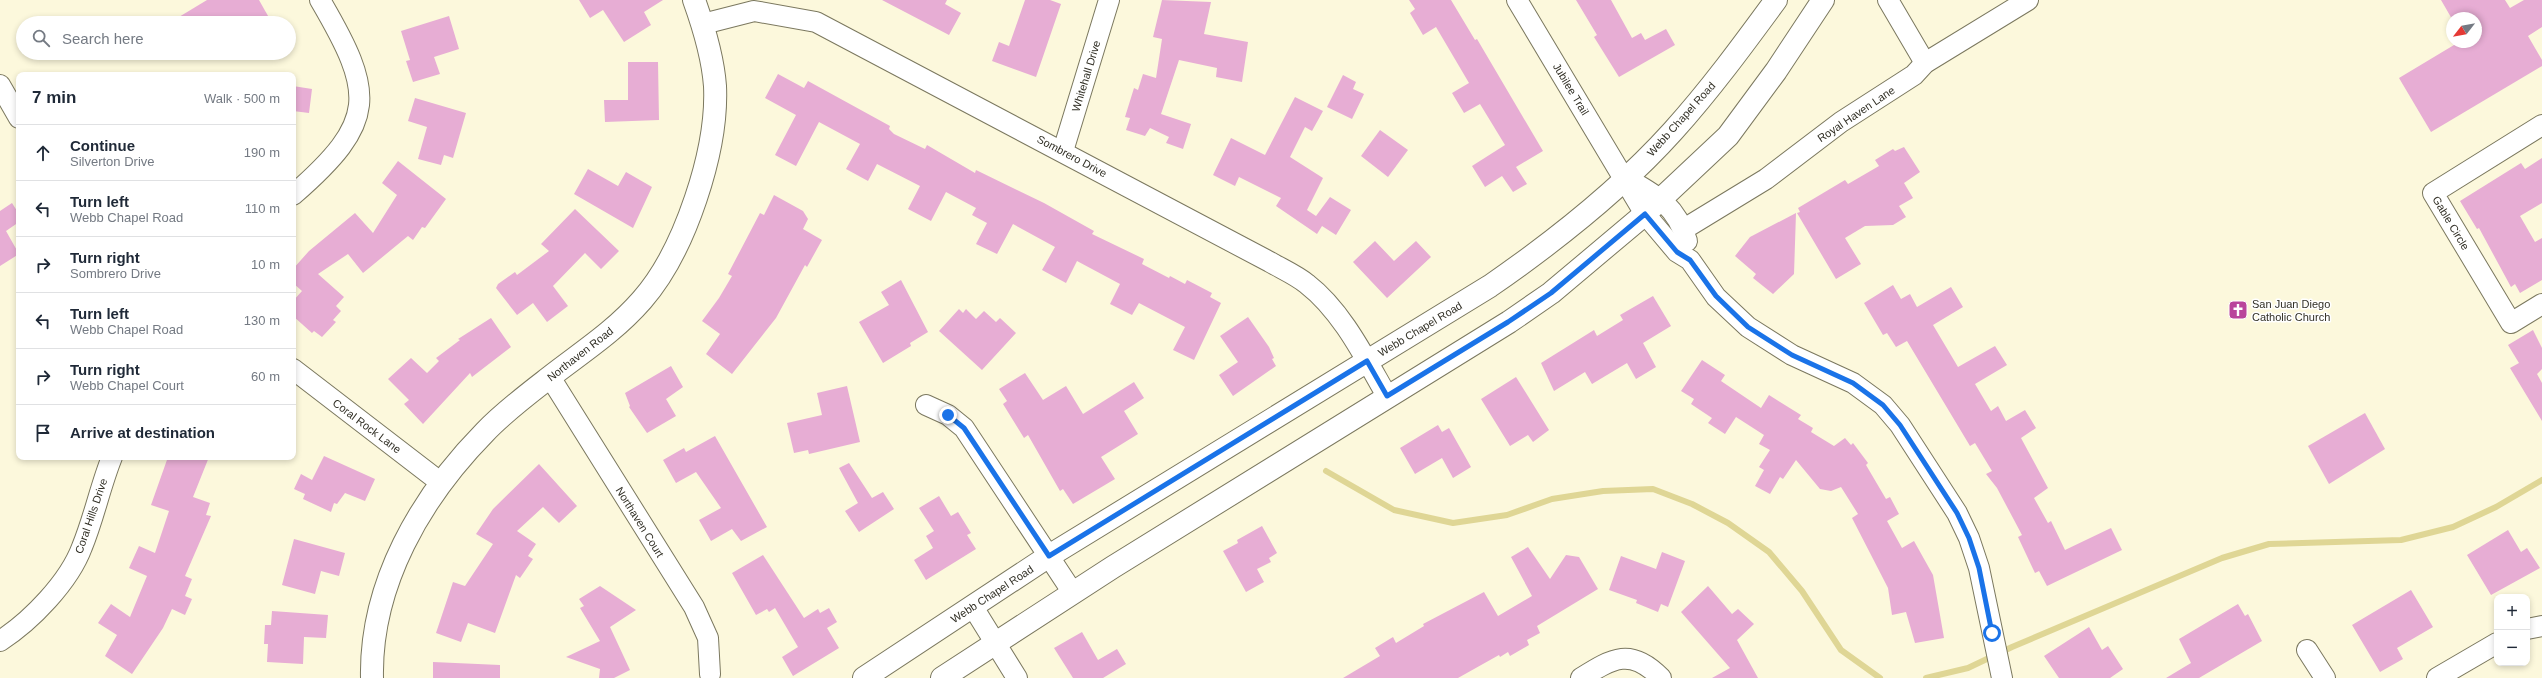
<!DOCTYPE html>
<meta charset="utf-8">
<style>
:root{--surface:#fff;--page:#f2f2f3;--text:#1f2937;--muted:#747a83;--line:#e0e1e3}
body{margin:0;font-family:Helvetica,sans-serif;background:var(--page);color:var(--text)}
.controls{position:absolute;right:12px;bottom:12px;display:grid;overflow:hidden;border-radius:8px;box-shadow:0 2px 6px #0003}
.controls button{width:36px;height:36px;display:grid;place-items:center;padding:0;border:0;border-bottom:1px solid var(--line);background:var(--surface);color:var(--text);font:20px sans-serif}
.compass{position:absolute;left:2446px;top:12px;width:36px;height:36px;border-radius:50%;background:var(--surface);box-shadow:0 2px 6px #0003;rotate:239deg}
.stop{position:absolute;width:12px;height:12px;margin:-9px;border:3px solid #1a73e8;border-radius:50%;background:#fff}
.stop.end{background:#1a73e8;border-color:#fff;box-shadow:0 1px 4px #0008}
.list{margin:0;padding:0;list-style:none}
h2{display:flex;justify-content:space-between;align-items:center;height:52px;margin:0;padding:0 16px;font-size:17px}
h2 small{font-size:13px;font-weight:400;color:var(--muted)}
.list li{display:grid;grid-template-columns:26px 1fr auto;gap:12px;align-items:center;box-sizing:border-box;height:56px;padding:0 16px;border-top:1px solid var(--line)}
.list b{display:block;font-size:15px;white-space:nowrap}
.list p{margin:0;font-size:13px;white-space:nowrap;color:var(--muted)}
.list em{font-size:13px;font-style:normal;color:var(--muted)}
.icon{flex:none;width:22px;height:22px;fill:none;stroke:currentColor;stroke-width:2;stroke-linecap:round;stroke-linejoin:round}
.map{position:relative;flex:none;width:2542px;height:678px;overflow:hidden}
.search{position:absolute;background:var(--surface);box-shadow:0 2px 6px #0003;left:16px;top:16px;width:280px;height:44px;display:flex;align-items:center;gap:10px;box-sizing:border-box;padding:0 14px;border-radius:22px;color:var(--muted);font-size:15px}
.panel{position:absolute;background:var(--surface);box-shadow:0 2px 6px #0003;left:16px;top:72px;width:280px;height:388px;border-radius:8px}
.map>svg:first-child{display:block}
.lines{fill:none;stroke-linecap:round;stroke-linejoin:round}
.stream{stroke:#dfd695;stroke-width:6}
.building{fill:#e7add4}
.street-casing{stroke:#7b785f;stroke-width:22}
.secondary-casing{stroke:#7b785f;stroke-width:24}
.street{stroke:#fff;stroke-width:20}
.secondary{stroke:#fff;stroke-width:22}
.route{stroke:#1a73e8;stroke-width:5}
.labels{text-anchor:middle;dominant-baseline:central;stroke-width:3;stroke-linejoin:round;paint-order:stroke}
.street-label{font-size:11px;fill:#312f25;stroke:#fff}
.poi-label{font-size:11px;fill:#312f25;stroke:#fff;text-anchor:start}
</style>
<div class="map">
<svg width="2542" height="678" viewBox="0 0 2542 678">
<rect width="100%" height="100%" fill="#fcf8dc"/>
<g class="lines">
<g class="stream">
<polyline points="1326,471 1394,510 1453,523 1507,515 1552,499 1603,491 1653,489 1692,504 1728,523 1769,552 1802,591 1841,650 1880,678"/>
<polyline points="1926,678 1968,668 2012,647 2222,558 2269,544 2401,540 2453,527 2496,507 2542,480"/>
</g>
</g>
<g class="building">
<polygon points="207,0 259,0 272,23 169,23"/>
<polygon points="579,0 663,0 644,12 651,25 624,42 603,10 590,18"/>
<polygon points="882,0 947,0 945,4 961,13 949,35"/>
<polygon points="1025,0 1050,0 1061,4 1036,77 992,61 999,42 1009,46"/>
<polygon points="1162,0 1211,2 1204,34 1248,42 1242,82 1216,77 1217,68 1179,60 1161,114 1191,124 1183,149 1166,143 1169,137 1150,128 1145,136 1126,130 1130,118 1125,117 1134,88 1138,90 1143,74 1156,78 1162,39 1153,37"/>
<polygon points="1409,0 1451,0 1475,40 1477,39 1543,151 1516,167 1527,184 1513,192 1502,176 1485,187 1472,166 1505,145 1480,104 1464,113 1452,93 1469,83 1436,27 1423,35 1410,13 1415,9"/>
<polygon points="1576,0 1611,0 1632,38 1641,33 1645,40 1666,29 1675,45 1619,77 1594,37 1597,35"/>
<polygon points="2441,0 2505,0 2510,8 2524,0 2542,0 2542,27 2528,36 2542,60 2542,66 2431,132 2399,78 2459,42 2476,42 2476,18 2452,19"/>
<polygon points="449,16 459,49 434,57 440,74 413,82 406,61 410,60 401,31"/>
<polygon points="628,62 658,62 659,120 605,122 604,100 628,100"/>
<polygon points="778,74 804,88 808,81 890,126 889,129 894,134 925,149 927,145 975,173 976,170 1044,203 1094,231 1092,234 1144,259 1142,264 1169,278 1170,276 1185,284 1187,280 1212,293 1210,297 1221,303 1194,360 1173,350 1185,327 1139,303 1132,315 1110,304 1120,284 1077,261 1066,283 1042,270 1055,247 1013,224 997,254 976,244 987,223 972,215 976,208 946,192 931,221 908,209 920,186 877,164 868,181 846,169 860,144 819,122 796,166 775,155 796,115 765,98"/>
<polygon points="1343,75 1356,82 1353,89 1364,94 1352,119 1327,107"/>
<polygon points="293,86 312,89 309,113 293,111"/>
<polygon points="1295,97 1323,111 1312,131 1305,127 1290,157 1323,178 1307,210 1316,216 1330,197 1351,210 1336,235 1322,226 1317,234 1276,206 1281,198 1239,177 1235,186 1213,175 1231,138 1265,155"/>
<polygon points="415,98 466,113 453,158 444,155 441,165 418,159 427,127 408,121"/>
<polygon points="1380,130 1408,150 1388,177 1361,156"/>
<polygon points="1904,147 1920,172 1904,183 1913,198 1899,206 1906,217 1893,225 1865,226 1845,238 1861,264 1836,279 1797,213 1800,212 1798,208 1845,180 1848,184 1879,166 1875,160 1893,149 1895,151"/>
<polygon points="2542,158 2542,203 2520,216 2535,242 2542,238 2542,280 2520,293 2515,284 2511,287 2479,228 2477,229 2460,201 2521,163 2525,169"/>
<polygon points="398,161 446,199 425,228 422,227 413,240 408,236 363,273 348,254 318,274 344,297 336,306 341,311 333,320 336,322 322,337 314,331 312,333 293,316 293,301 302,291 293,283 293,269 309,251 355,213 373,233 397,195 382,183"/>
<polygon points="588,169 618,186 626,172 652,187 633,228 574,194"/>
<polygon points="774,195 803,211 808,219 803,229 822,240 807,267 805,265 776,318 732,374 706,354 720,334 702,321 719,298 732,276 728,274 760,213 764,215"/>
<polygon points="12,203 19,214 19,222 6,231 19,254 0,266 0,211"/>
<polygon points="575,209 619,251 601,269 585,253 553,286 568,306 547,322 533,303 517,315 496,288 498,284 515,272 517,275 549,251 541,244"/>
<polygon points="1796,213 1794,274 1773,294 1753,278 1756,274 1735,256 1750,237"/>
<polygon points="1375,241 1394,261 1416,241 1431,257 1387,298 1353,262"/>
<polygon points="901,280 928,332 910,343 911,346 883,363 859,322 889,305 881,292"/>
<polygon points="1893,285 1901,299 1910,294 1917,307 1951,287 1963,307 1933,325 1958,367 1995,346 2007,365 1975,384 1991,411 1998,406 2006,421 2025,410 2036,428 2021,438 2048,488 2034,498 2048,523 2051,521 2065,550 2111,528 2122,550 2047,586 2039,571 2035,573 2018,537 2022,535 1997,488 1986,474 1992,471 1975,443 1970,446 1907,341 1896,347 1887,333 1883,335 1864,303"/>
<polygon points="1653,296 1671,326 1643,343 1656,367 1636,379 1627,363 1592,384 1585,372 1554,391 1541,363 1594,330 1597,336 1623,320 1620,315"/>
<polygon points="959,309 963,313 966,309 976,319 984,311 996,322 1000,318 1016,333 982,370 939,331"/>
<polygon points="1248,317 1269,347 1274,358 1272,359 1276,366 1233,396 1219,375 1238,362 1220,336"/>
<polygon points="491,318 511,347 472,377 470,373 423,424 404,404 409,400 388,379 411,358 427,373 439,361 436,358 460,340 458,339"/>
<polygon points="2533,330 2542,348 2542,369 2537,374 2542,383 2542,421 2510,368 2519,363 2508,345"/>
<polygon points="1702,360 1725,375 1721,381 1761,408 1769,395 1801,415 1798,419 1813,428 1811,432 1834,446 1845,438 1851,445 1853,443 1868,463 1866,465 1886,499 1890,497 1899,514 1887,521 1902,548 1914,541 1933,575 1944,638 1915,643 1906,612 1892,615 1888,588 1852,518 1858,514 1841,487 1831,491 1820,489 1796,460 1783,479 1780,477 1770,494 1755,486 1764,470 1759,467 1770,450 1759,444 1764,435 1736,417 1725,434 1708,423 1712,418 1691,404 1694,399 1681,391"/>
<polygon points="671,366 683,387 666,399 676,416 647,433 629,407 630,406 625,393"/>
<polygon points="1025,373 1043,400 1066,386 1083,414 1134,382 1144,398 1124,411 1138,434 1101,457 1115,479 1073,504 1063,489 1060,491 1028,435 1024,438 1003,404 1007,401 999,389"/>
<polygon points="1516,377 1549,430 1533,442 1528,435 1510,446 1481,399"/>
<polygon points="847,386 860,442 809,454 808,450 794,453 787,423 822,415 817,393"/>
<polygon points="2365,413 2385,449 2329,484 2308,446"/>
<polygon points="1438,425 1442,432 1449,428 1471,467 1453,478 1442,458 1415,474 1400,448"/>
<polygon points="715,436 767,527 741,541 732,529 711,541 699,520 721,508 696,472 676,483 663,460 684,448 686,452"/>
<polygon points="324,456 375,479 365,501 345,493 337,504 334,503 331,512 303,499 305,494 294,489 301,474 312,480"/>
<polygon points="168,457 209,457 193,497 210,503 206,515 211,516 185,576 192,579 185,596 192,599 185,615 172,609 163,628 132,674 105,656 117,635 98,623 111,604 130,617 147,576 129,568 139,546 155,553 169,511 151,505"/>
<polygon points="849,463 872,498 883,492 894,509 859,532 845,511 858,503 839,468"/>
<polygon points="539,464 577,506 559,523 543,507 517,531 536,544 528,556 533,559 520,578 516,575 495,633 468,623 461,642 436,633 453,582 465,586 493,544 476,534 493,509"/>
<polygon points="939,496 951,516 958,512 971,533 967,535 976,549 926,580 914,560 933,548 926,536 934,531 919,508"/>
<polygon points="1262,526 1277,553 1269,558 1271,562 1257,569 1264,582 1246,592 1223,551 1238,543 1237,540"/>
<polygon points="2508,530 2521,552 2527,548 2540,568 2491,595 2467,555"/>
<polygon points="294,539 345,553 339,576 321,571 315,594 282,585"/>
<polygon points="1528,547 1550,579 1566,555 1579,557 1598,589 1537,626 1540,633 1527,640 1529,645 1510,656 1508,652 1500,657 1499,655 1458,678 1343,678 1380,656 1375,648 1393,637 1396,643 1424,626 1423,624 1484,592 1498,616 1532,596 1511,557"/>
<polygon points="1662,552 1685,561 1668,607 1661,604 1658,612 1636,603 1637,600 1609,590 1621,556 1656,569"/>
<polygon points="763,555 804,618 818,609 820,613 829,608 837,622 827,628 839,648 793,676 782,657 798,647 775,608 769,612 767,609 756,615 732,573"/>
<polygon points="600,586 636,610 610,627 630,670 614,678 599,678 600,669 566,657 600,641 580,608 584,606 579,599"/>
<polygon points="1708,586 1732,614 1738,609 1754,624 1737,640 1758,678 1712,678 1730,668 1681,612"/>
<polygon points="2411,590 2433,627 2397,648 2403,659 2380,672 2352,625"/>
<polygon points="2238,604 2245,616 2248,614 2262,641 2199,678 2166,678 2191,663 2179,639"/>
<polygon points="272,611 328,615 326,638 304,637 303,664 267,662 268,644 264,644 265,625 271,625"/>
<polygon points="2089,627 2102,650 2108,646 2123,669 2110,678 2059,678 2044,656"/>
<polygon points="1082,632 1098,660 1117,649 1126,664 1103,678 1073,678 1054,648"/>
<polygon points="433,662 500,665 500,678 433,678"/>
</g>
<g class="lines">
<g class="street-casing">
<g id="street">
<polyline points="1517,0 1645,214 1677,252 1690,260 1716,297 1748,327 1792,355 1853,383 1883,405 1900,425 1957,513 1969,538 1979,568 2002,678"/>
<polyline points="1888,0 1925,63"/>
<path d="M703 24 754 11 816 22 1270 262C1282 269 1296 275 1307 284 1342 311 1365 358 1387 396"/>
<polyline points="0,85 19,118"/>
<polyline points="2542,125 2433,193 2511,323 2542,304"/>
<polyline points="1063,151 1109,0"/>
<path d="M1626 178C1656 195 1676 205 1687 241"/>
<path d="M293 195C378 121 375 94 320 0"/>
<polyline points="1684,229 1766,179 1841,122 1914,75 1925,63 2028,0"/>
<polyline points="293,369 440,482"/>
<polyline points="550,377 694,607 708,638 710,674"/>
<polyline points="926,405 948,415 964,428 1073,593"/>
<polyline points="973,607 1017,678"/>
<polyline points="2527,629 2542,626"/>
<path d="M0 641C31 621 69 582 82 547 94 518 100 487 112 457"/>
<polyline points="2307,650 2325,678"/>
<path d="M1581 678C1613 658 1631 647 1661 678"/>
<polyline points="2437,678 2497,643"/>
</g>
</g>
<g class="secondary-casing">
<g id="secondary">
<path d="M372 678C370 584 421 497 485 432 504 412 528 394 550 377 582 352 614 332 642 300 685 251 718 150 715 86 713 59 703 25 694 0"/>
<path d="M864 678 1049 556 1490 286C1555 241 1619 191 1673 131 1710 90 1743 45 1776 0"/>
<polyline points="942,678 1113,567 1509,322 1551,293 1645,214 1728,136 1776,71 1823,0"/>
</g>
</g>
<use href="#street" class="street"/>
<use href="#secondary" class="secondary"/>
</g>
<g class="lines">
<polyline class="route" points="948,415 964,428 1049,556 1367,361 1387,396 1508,322 1551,293 1645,214 1677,252 1690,260 1716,296 1748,327 1792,355 1853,383 1883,405 1900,425 1957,513 1969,538 1979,568 1992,633"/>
</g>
<defs>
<g id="church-square" transform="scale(1)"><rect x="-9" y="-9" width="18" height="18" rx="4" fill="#b9449b" stroke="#fff"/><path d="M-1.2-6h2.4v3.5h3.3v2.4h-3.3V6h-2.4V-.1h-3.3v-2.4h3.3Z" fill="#fff"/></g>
</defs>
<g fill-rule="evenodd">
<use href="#church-square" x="2238" y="310"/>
</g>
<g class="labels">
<g class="street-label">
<text transform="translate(1086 76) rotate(-73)">Whitehall Drive</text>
<text transform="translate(1571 89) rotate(59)">Jubilee Trail</text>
<text transform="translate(1856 114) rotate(-34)">Royal Haven Lane</text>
<text transform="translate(1681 119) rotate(-48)">Webb Chapel Road</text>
<text transform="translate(1072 156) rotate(28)">Sombrero Drive</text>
<text transform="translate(2451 223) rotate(59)">Gable Circle</text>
<text transform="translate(1420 329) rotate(-31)">Webb Chapel Road</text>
<text transform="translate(580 354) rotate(-38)">Northaven Road</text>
<text transform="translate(367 426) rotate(37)">Coral Rock Lane</text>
<text transform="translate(91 516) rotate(-71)">Coral Hills Drive</text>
<text transform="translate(640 522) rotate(58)">Northaven Court</text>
<text transform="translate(992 594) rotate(-33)">Webb Chapel Road</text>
</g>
<g class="poi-label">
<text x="2252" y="304">San Juan Diego<tspan x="2252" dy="13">Catholic Church</tspan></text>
</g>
</g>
</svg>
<div class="controls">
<button>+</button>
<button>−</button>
</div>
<svg class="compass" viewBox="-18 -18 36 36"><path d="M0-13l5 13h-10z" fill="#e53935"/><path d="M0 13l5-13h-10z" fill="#747a83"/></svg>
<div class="stop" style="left:1992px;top:633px"></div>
<div class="stop end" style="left:948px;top:415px"></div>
<div class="search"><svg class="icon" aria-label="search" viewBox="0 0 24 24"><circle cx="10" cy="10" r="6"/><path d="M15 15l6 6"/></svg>Search here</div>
<section class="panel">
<h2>7 min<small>Walk · 500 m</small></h2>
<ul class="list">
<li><svg class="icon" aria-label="ahead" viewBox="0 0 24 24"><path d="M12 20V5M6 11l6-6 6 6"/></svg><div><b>Continue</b><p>Silverton Drive</p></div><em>190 m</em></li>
<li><svg class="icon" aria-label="left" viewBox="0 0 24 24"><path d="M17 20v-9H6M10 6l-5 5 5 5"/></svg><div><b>Turn left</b><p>Webb Chapel Road</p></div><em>110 m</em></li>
<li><svg class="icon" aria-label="right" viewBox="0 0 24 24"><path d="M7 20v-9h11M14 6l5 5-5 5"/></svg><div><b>Turn right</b><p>Sombrero Drive</p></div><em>10 m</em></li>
<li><svg class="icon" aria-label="left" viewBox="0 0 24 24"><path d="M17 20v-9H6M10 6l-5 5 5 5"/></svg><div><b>Turn left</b><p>Webb Chapel Road</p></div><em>130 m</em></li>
<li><svg class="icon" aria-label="right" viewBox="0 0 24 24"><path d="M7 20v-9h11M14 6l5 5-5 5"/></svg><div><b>Turn right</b><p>Webb Chapel Court</p></div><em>60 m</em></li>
<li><svg class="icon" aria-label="arrive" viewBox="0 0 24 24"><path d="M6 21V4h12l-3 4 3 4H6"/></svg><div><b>Arrive at destination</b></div></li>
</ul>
</section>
</div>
